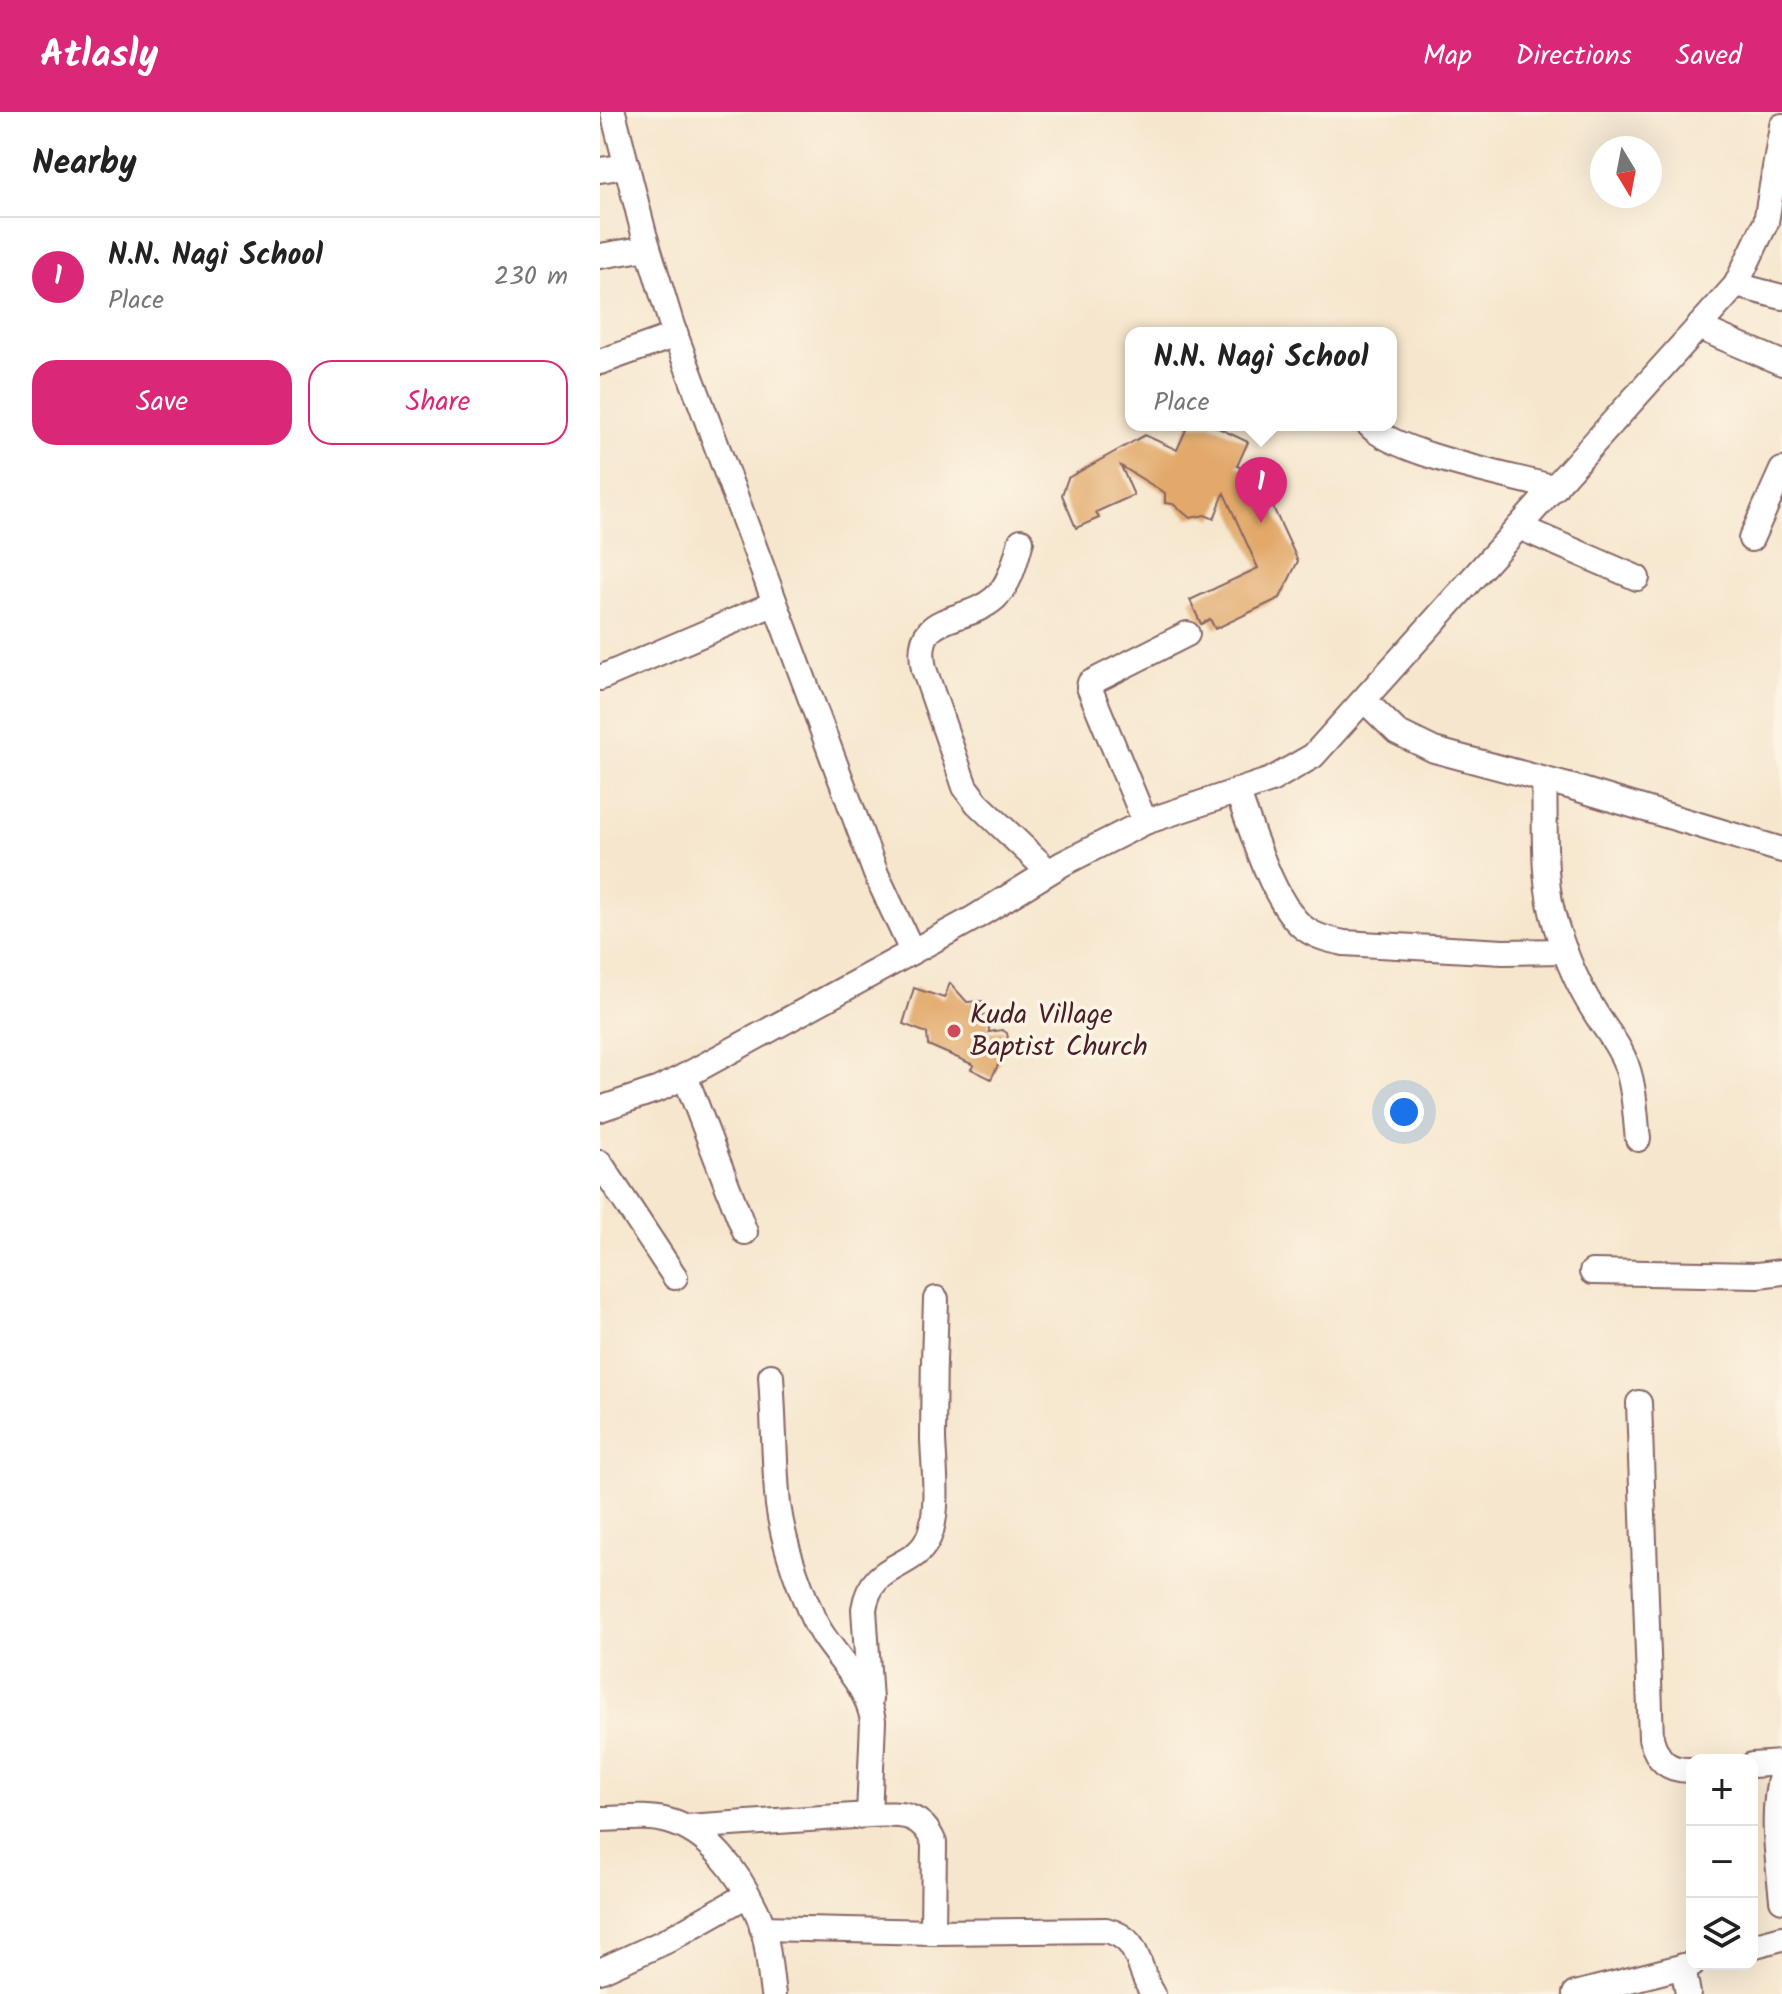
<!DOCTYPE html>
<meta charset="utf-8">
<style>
:root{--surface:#fff;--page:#f2f2f2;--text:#222;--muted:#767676;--line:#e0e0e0;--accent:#db2777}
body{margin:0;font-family:Kalam,sans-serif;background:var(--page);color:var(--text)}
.controls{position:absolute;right:24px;bottom:24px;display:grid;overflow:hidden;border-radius:16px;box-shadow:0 8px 32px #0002}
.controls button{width:72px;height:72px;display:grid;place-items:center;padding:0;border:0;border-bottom:2px solid var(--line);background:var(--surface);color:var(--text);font:40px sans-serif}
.compass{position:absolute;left:990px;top:24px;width:72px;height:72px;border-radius:50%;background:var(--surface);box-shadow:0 8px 32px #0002;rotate:170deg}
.you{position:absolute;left:804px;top:1000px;width:28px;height:28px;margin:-20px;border:6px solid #fff;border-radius:50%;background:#1a73e8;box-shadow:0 0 0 12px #1a73e833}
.badge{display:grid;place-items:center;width:52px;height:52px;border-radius:50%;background:var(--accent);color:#fff;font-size:26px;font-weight:700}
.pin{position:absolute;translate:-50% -66px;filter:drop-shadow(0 2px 4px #0008)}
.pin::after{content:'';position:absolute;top:42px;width:28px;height:24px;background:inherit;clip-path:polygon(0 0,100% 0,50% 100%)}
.popup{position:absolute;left:525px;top:215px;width:272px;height:104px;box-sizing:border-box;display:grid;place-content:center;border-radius:16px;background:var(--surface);filter:drop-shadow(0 2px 6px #0005);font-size:26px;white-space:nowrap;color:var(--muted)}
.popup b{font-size:30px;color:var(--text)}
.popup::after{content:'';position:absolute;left:50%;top:100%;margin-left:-16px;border:16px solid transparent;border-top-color:var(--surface)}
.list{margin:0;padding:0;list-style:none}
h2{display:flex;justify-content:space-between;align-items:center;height:104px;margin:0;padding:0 32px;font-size:34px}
h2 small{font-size:26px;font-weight:400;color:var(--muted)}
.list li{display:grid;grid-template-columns:52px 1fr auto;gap:24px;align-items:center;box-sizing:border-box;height:120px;padding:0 32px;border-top:2px solid var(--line)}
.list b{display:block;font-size:30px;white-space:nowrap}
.list p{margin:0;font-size:26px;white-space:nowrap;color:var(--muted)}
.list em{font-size:26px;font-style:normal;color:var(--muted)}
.actions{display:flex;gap:16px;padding:24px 32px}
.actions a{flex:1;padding:18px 0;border:2px solid var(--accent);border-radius:24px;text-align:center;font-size:28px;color:var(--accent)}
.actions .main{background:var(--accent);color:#fff}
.icon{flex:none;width:44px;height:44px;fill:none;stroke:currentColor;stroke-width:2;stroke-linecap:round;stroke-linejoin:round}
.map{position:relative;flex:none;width:1182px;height:1882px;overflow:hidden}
header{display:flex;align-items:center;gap:48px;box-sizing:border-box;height:112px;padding:0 40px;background:var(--accent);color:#fff}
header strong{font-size:38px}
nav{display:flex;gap:44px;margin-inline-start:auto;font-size:28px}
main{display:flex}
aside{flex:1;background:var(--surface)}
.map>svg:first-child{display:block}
.building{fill:#e2a96b}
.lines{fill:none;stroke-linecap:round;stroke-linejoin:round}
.minor-casing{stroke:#866564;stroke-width:28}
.minor{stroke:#fff;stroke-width:24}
.poi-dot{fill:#d1495b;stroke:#fcf5e5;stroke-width:3}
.labels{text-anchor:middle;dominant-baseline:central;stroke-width:7;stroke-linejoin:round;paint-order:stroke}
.poi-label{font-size:28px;fill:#4a1f2b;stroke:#fcf5e5;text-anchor:start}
</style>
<header>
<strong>Atlasly</strong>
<nav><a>Map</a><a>Directions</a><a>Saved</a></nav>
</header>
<main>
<aside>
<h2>Nearby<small></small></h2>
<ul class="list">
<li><span class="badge">1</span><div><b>N.N. Nagi School</b><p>Place</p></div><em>230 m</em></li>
</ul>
<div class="actions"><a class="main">Save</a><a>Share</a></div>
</aside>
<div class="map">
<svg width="1182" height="1882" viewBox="0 0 1182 1882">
<rect width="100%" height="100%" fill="#fcf5e5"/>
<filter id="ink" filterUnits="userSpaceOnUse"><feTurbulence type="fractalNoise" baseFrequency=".0125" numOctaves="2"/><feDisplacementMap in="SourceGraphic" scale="16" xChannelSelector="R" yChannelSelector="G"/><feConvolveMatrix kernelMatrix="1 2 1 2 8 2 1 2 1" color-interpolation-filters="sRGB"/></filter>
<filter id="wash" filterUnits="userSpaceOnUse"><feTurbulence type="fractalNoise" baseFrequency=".006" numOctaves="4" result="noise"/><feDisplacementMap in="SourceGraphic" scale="32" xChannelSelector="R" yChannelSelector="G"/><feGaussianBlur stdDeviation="1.8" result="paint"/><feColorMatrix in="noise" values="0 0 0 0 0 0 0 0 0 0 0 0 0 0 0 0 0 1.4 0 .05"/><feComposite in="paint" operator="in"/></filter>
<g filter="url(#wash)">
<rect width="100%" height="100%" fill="#f6e6cd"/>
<g id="blocks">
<g class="building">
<polygon points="588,313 612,313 648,330 637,354 671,369 666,380 698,449 680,486 615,517 610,507 601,512 590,488 658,456 624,381 614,407 605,403 590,406 573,392 565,391 565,381 521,354 534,383 496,400 499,406 476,416 462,383 468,366 545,323 577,338"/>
<polygon points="350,871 367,890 382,889 376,904 389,902 389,920 402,918 407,921 409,932 391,967 371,957 374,953 328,933 327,921 303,912 314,876 344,886"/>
</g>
</g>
</g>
<g filter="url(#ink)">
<use href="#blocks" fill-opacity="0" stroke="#866564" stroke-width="2"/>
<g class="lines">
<g class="minor-casing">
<g id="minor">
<polyline points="13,0 44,122 72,214 276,762 312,839"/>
<polyline points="0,58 27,54"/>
<polyline points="0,144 48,136"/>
<polyline points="1136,173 1182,185"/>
<polyline points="1098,215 1182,251"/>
<polyline points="0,250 76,223"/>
<path d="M769 313C795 342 912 364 955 376"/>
<polyline points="919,415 1037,466"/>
<polyline points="1151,427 1182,358"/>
<path d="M421 429C415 449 411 471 395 486 363 514 312 498 324 557L365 675 377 691 448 759"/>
<polyline points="0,566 173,492"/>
<polyline points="764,588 797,620 834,638 972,675 1182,738"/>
<path d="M944 668C946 715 941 768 956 814 965 842 977 872 993 897 1004 916 1020 933 1027 955 1035 978 1035 1003 1038 1027"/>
<path d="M637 679C652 717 673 792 704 816 716 825 730 828 744 831L903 840 965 839"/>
<polyline points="545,710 489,575 490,571 587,522"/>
<polyline points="85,964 145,1120"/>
<polyline points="0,997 59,977 85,964 374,806 462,752 545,710 671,668 713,644 1136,173 1166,110 1182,14"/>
<polyline points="0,1051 75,1165"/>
<polyline points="992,1160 1158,1163 1182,1160"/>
<path d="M171 1264C174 1307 174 1351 178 1393 183 1429 196 1466 210 1499 226 1540 266 1565 273 1609L269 1703"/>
<path d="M1039 1291 1051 1626C1057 1648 1067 1659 1092 1658"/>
<path d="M270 1588 264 1497C272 1445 319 1461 331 1419 339 1391 334 1356 333 1327 333 1280 334 1234 336 1187"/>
<polyline points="1152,1653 1182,1651"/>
<path d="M1182 1660C1170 1702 1178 1745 1182 1788"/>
<path d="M0 1707C21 1707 47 1703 68 1709 109 1720 138 1760 156 1798 168 1822 169 1855 173 1882"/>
<path d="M87 1715 269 1703C299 1702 321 1699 334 1731L333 1820"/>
<path d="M162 1816 333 1820 506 1818C542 1827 535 1854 553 1882"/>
<polyline points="1152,1834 1182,1826"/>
<polyline points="1083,1854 1088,1882"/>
<polyline points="0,1859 64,1830 147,1783"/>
<polyline points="975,1882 1092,1852"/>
</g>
</g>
<use href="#minor" class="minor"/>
</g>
</g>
<circle class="poi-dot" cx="354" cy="919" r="8"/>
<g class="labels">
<g class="poi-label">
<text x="370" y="903">Kuda Village<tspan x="370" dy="32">Baptist Church</tspan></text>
</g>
</g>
</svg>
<div class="controls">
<button>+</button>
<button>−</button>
<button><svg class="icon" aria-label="layers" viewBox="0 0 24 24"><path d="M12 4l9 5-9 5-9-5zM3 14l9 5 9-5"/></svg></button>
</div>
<svg class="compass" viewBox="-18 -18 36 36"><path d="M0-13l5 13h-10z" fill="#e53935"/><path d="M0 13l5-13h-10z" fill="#767676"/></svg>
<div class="you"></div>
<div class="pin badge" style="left:661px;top:411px">1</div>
<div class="popup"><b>N.N. Nagi School</b>Place</div>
</div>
</main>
